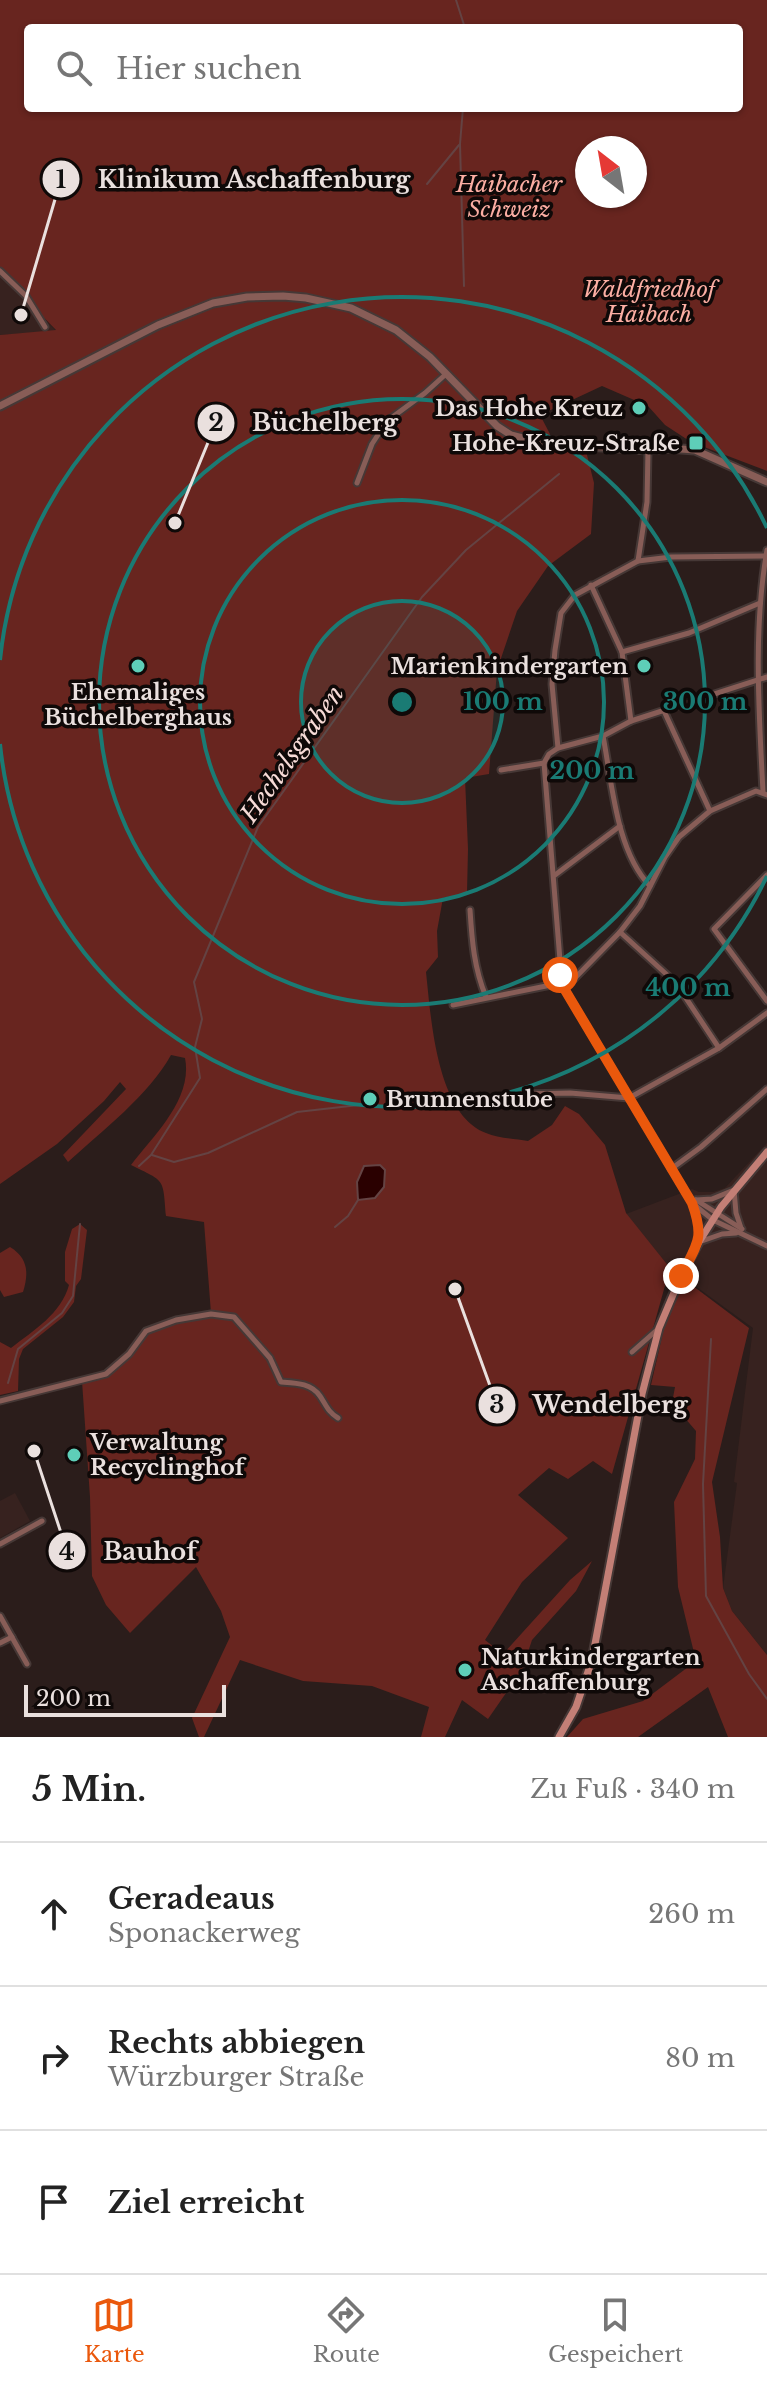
<!DOCTYPE html>
<html lang="de">
<meta charset="utf-8">
<style>
:root{--surface:#fff;--page:#f2f2f2;--text:#222;--muted:#767676;--line:#e0e0e0;--accent:#ea580c}
body{margin:0;font-family:"Libre Baskerville",serif;background:var(--page);color:var(--text)}
.compass{position:absolute;left:575px;top:136px;width:72px;height:72px;border-radius:50%;background:var(--surface);box-shadow:0 2px 6px #0004;rotate:329deg}
.scale{position:absolute;left:24px;bottom:20px;width:202px;box-sizing:border-box;padding-left:8px;border:4px solid #eae0de;border-top:0;font-size:22px;line-height:28px;white-space:nowrap;color:#eae0de;-webkit-text-stroke:6px #0f0908;paint-order:stroke}
.stop{position:absolute;width:24px;height:24px;margin:-18px;border:6px solid #ea580c;border-radius:50%;background:#fff}
.stop.end{background:#ea580c;border-color:#fff;box-shadow:0 2px 8px #0008}
.list{margin:0;padding:0;list-style:none}
h2{display:flex;justify-content:space-between;align-items:center;height:104px;margin:0;padding:0 32px;font-size:34px}
h2 small{font-size:26px;font-weight:400;color:var(--muted)}
.list li{display:grid;grid-template-columns:52px 1fr auto;gap:24px;align-items:center;box-sizing:border-box;height:144px;padding:0 32px;border-top:2px solid var(--line)}
.list b{display:block;font-size:30px;white-space:nowrap}
.list p{margin:0;font-size:26px;white-space:nowrap;color:var(--muted)}
.list em{font-size:26px;font-style:normal;color:var(--muted)}
.icon{flex:none;width:44px;height:44px;fill:none;stroke:currentColor;stroke-width:2;stroke-linecap:round;stroke-linejoin:round}
.map{position:relative;flex:none;width:767px;height:1737px;overflow:hidden}
.search{position:absolute;background:var(--surface);box-shadow:0 2px 6px #0004;left:24px;right:24px;top:24px;height:88px;display:flex;align-items:center;gap:20px;box-sizing:border-box;padding:0 28px;border-radius:8px;color:var(--muted);font-size:30px}
.sheet{height:536px;background:var(--surface)}
nav{display:flex;justify-content:space-around;align-items:center;box-sizing:border-box;height:112px;border-top:2px solid var(--line);background:var(--surface);font-size:22px;color:var(--muted)}
nav a{display:grid;justify-items:center;gap:4px}
nav .on{color:var(--accent)}
.map>svg:first-child{display:block}
.built{fill:#37221f}
.green{fill:#68251f;fill-rule:evenodd}
.water{fill:#2a0000;stroke:#644343;stroke-width:2}
.lines{fill:none;stroke-linecap:round;stroke-linejoin:round}
.stream{stroke:#644343;stroke-width:2}
.minor-casing{stroke:#463836;stroke-width:9}
.tertiary-casing{stroke:#463836;stroke-width:11}
.secondary-casing{stroke:#463836;stroke-width:11}
.minor{stroke:#885d57;stroke-width:5}
.tertiary{stroke:#885d57;stroke-width:7}
.secondary{stroke:#c37f76;stroke-width:7}
.route{stroke:#ea580c;stroke-width:10}
.ring{fill:none;stroke:#1a7b74;stroke-width:4}
.poi-dot{fill:#5eceb8;stroke:#0f0908;stroke-width:3}
.labels{text-anchor:middle;dominant-baseline:central;stroke-width:7;stroke-linejoin:round;paint-order:stroke}
.park-label{font-size:22px;font-style:italic;fill:#fcaea3;stroke:#0f0908}
.poi-label{font-size:22px;font-weight:bold;fill:#eae0de;stroke:#0f0908;text-anchor:end}
.water-label{font-size:24px;font-style:italic;fill:#f7dbd7;stroke:#0f0908}
.centre{fill:#1a7b74;stroke:#0f0908;stroke-width:4}
.ring-label{font-size:24px;text-anchor:middle;font-weight:bold;fill:#1a7b74;stroke:#0f0908;stroke-width:7;stroke-linejoin:round;paint-order:stroke}
.leader{fill:none;stroke:#eae0de;stroke-width:3}
.callout-dot{fill:#eae0de;stroke:#0f0908;stroke-width:3}
.mark-label{font-size:24px;text-anchor:middle;font-weight:bold;fill:#111}
.callout-label{font-size:24px;text-anchor:middle;font-weight:bold;fill:#eae0de;stroke:#0f0908;stroke-width:7;stroke-linejoin:round;paint-order:stroke}
</style>
<div class="map">
<svg width="767" height="1737" viewBox="0 0 767 1737">
<rect width="100%" height="100%" fill="#2b1d1b"/>
<g class="built">
<polygon points="0,273 26,300 56,331 0,335"/>
<polygon points="767,1143 767,1655 732,1611 723,1588 737,1483 734,1482 753,1328 669,1267 626,1214 692,1189 699,1192 713,1192 725,1188"/>
<polygon points="15,1493 30,1521 0,1538 0,1501"/>
</g>
<g class="green">
<path d="M0 0H767V471L691 442 665 425 648 406 602 386 540 415 550 434 551 448 586 451 594 483 591 534 548 566 517 611 497 670 489 774 465 778 468 849 467 893 443 898 437 931 438 957 426 972C431 1017 436 1114 486 1133 498 1138 515 1139 528 1141L552 1125 565 1106 579 1114 605 1145 626 1213 670 1268 612 1474 593 1461 568 1479 549 1468 518 1495 568 1538 522 1582 485 1640 503 1654 570 1580 592 1561 576 1591 532 1640 522 1670 488 1719 462 1700 445 1737H421L429 1707 372 1686 303 1681 240 1660 204 1737H199L192 1718 230 1637 221 1611 196 1567 130 1633 106 1605 92 1576 90 1497 82 1381 106 1374 129 1354 146 1331 176 1320 211 1313 204 1222 166 1216C163 1177 165 1182 131 1165 154 1135 193 1099 185 1058L171 1055C149 1095 102 1131 68 1162L63 1155 126 1089 120 1082 104 1101 57 1144 0 1184V335L56 330 0 273ZM28 28H739V108H28ZM587 148H635V196H587Z"/>
<path d="M80 1224 87 1230 81 1279 76 1286 74 1302 63 1317 23 1349 19 1359 18 1391 0 1395V1342L11 1348C34 1330 61 1314 69 1285L65 1281V1252L72 1229Z"/>
<path d="M10 1247C28 1258 29 1273 23 1292L4 1297 0 1290V1253Z"/>
<polygon points="685,1280 749,1328 712,1482 720,1537 723,1588 732,1611 767,1655 767,1737 728,1737 708,1687 638,1737 567,1737 583,1719 643,1701 696,1661 678,1587 674,1502 695,1459 696,1431 672,1403 675,1387 651,1385 664,1328"/>
</g>
<polygon class="water" points="380,1165 385,1170 384,1187 375,1198 358,1200 357,1182 364,1166"/>
<g class="lines">
<g class="stream">
<polyline points="456,0 465,28"/>
<polyline points="463,108 460,144 464,286"/>
<polyline points="427,184 459,145"/>
<polyline points="152,1155 174,1162 208,1153 297,1112 359,1105 368,1099"/>
<polyline points="139,1166 151,1155 200,1078 195,1047 202,1019 194,982 258,827 422,597 466,550 559,474"/>
<polyline points="335,1227 348,1216 358,1200"/>
<polyline points="711,1339 703,1484 706,1596 749,1674 767,1699"/>
<polyline points="8,1383 18,1349 62,1313 73,1296 80,1224"/>
</g>
<g class="minor-casing">
<g id="minor">
<polyline points="0,271 26,296 45,327"/>
<polyline points="357,483 372,444 387,421 425,393 446,374"/>
<polyline points="638,561 647,502 648,450"/>
<polyline points="591,585 622,652 631,721"/>
<polyline points="622,652 689,633 760,603"/>
<polyline points="664,711 710,811"/>
<path d="M603 736C612 782 616 851 650 886"/>
<polyline points="558,748 552,684 555,650 561,613 575,595 638,561 671,557 766,556"/>
<polyline points="544,763 562,985 692,1203 713,1220 767,1246"/>
<polyline points="501,770 544,763 549,754 558,748 603,736 631,721 767,677"/>
<path d="M763 792C759 712 753 630 767 550"/>
<polyline points="555,875 620,826"/>
<polyline points="767,875 714,929 767,1001"/>
<path d="M470 910C472 941 474 968 486 997"/>
<polyline points="620,932 676,983 719,1048"/>
<polyline points="453,1005 551,985 570,983 620,932 640,906 665,857 679,837 710,811 756,791 767,795"/>
<polyline points="522,1094 570,1093 629,1098 719,1048 767,1013"/>
<polyline points="671,1169 701,1147 767,1089"/>
<polyline points="696,1200 712,1199 734,1190 736,1213 741,1228"/>
<polyline points="696,1200 742,1229"/>
<polyline points="693,1204 699,1226 699,1242 722,1234 736,1233"/>
<polyline points="632,1352 658,1329"/>
<path d="M0 1401 106 1374 129 1354 146 1331 176 1320 211 1314 234 1317 270 1358 281 1382C296 1383 311 1383 320 1396 326 1405 328 1412 338 1418"/>
<polyline points="0,1544 42,1521"/>
<polyline points="0,1616 27,1664"/>
<polyline points="0,1643 12,1637"/>
</g>
</g>
<g class="tertiary-casing">
<polyline id="tertiary" points="0,406 158,325 213,303 247,297 283,296 306,298 351,308 396,330 430,357 497,426 511,435 542,443 648,450 667,448 695,450 767,482"/>
</g>
<g class="secondary-casing">
<polyline id="secondary" points="559,1737 576,1707 592,1660 642,1394 659,1328 681,1276 699,1242 721,1207 767,1152"/>
</g>
<use href="#minor" class="minor"/>
<use href="#tertiary" class="tertiary"/>
<use href="#secondary" class="secondary"/>
</g>
<g class="lines">
<path class="route" d="M560 975 562 985 692 1203C705 1239 697 1244 681 1276"/>
</g>
<circle cx="402" cy="702" r="101" fill="#1a7b74" fill-opacity=".12"/>
<g class="ring">
<circle cx="402" cy="702" r="101"/>
<circle cx="402" cy="702" r="202"/>
<circle cx="402" cy="702" r="303"/>
<path d="M767 876A404 404 0 0 1 0 744M0 660A404 404 0 0 1 767 528"/>
</g>
<g class="poi-dot">
<circle cx="639" cy="408" r="8"/>
<rect x="688" y="435" width="16" height="16" rx="4"/>
<circle cx="138" cy="666" r="8"/>
<circle cx="644" cy="666" r="8"/>
<circle cx="370" cy="1099" r="8"/>
<circle cx="74" cy="1455" r="8"/>
<circle cx="465" cy="1670" r="8"/>
</g>
<g class="labels">
<g class="park-label">
<text x="509" y="184">Haibacher<tspan x="509" dy="25">Schweiz</tspan></text>
<text x="649" y="289">Waldfriedhof<tspan x="649" dy="25">Haibach</tspan></text>
</g>
<g class="poi-label">
<text x="623" y="408">Das Hohe Kreuz</text>
<text x="680" y="443">Hohe-Kreuz-Straße</text>
<text x="628" y="666">Marienkindergarten</text>
<text x="138" y="692" text-anchor="middle">Ehemaliges<tspan x="138" dy="25">Büchelberghaus</tspan></text>
<text x="386" y="1099" text-anchor="start">Brunnenstube</text>
<text x="90" y="1442" text-anchor="start">Verwaltung<tspan x="90" dy="25">Recyclinghof</tspan></text>
<text x="481" y="1657" text-anchor="start">Naturkindergarten<tspan x="481" dy="25">Aschaffenburg</tspan></text>
</g>
<g class="water-label">
<text transform="translate(292 754) rotate(-55)">Hechelsgraben</text>
</g>
</g>
<circle cx="402" cy="702" r="12" class="centre"/>
<g class="ring-label">
<text x="503" y="710">100 m</text>
<text x="705" y="710">300 m</text>
<text x="592" y="779">200 m</text>
<text x="688" y="996">400 m</text>
</g>
<path class="leader" d="M21 315L61 179M175 523L216 423M455 1289L497 1405M34 1451L67 1551"/>
<g class="callout-dot">
<circle cx="21" cy="315" r="8"/>
<circle cx="175" cy="523" r="8"/>
<circle cx="455" cy="1289" r="8"/>
<circle cx="34" cy="1451" r="8"/>
<circle cx="61" cy="179" r="20"/>
<circle cx="216" cy="423" r="20"/>
<circle cx="497" cy="1405" r="20"/>
<circle cx="67" cy="1551" r="20"/>
</g>
<g class="mark-label">
<text x="61" y="188">1</text>
<text x="216" y="431">2</text>
<text x="497" y="1413">3</text>
<text x="67" y="1560">4</text>
</g>
<g class="callout-label">
<text x="254" y="188">Klinikum Aschaffenburg</text>
<text x="325" y="431">Büchelberg</text>
<text x="610" y="1413">Wendelberg</text>
<text x="150" y="1560">Bauhof</text>
</g>
</svg>
<svg class="compass" viewBox="-18 -18 36 36"><path d="M0-13l5 13h-10z" fill="#e53935"/><path d="M0 13l5-13h-10z" fill="#767676"/></svg>
<div class="scale">200 m</div>
<div class="stop" style="left:560px;top:975px"></div>
<div class="stop end" style="left:681px;top:1276px"></div>
<div class="search"><svg class="icon" aria-label="search" viewBox="0 0 24 24"><circle cx="10" cy="10" r="6"/><path d="M15 15l6 6"/></svg>Hier suchen</div>
</div>
<section class="sheet">
<h2>5 Min.<small>Zu Fuß · 340 m</small></h2>
<ul class="list">
<li><svg class="icon" aria-label="ahead" viewBox="0 0 24 24"><path d="M12 20V5M6 11l6-6 6 6"/></svg><div><b>Geradeaus</b><p>Sponackerweg</p></div><em>260 m</em></li>
<li><svg class="icon" aria-label="right" viewBox="0 0 24 24"><path d="M7 20v-9h11M14 6l5 5-5 5"/></svg><div><b>Rechts abbiegen</b><p>Würzburger Straße</p></div><em>80 m</em></li>
<li><svg class="icon" aria-label="arrive" viewBox="0 0 24 24"><path d="M6 21V4h12l-3 4 3 4H6"/></svg><div><b>Ziel erreicht</b></div></li>
</ul>
</section>
<nav>
<a class="on"><svg class="icon" aria-label="map" viewBox="0 0 24 24"><path d="M3 6l6-2 6 2 6-2v14l-6 2-6-2-6 2zM9 4v14M15 6v14"/></svg>Karte</a>
<a><svg class="icon" aria-label="directions" viewBox="0 0 24 24"><path d="M12 3l9 9-9 9-9-9zM9 14v-3h6M13 9l2 2-2 2"/></svg>Route</a>
<a><svg class="icon" aria-label="saved" viewBox="0 0 24 24"><path d="M7 4h10v16l-5-4-5 4z"/></svg>Gespeichert</a>
</nav>
